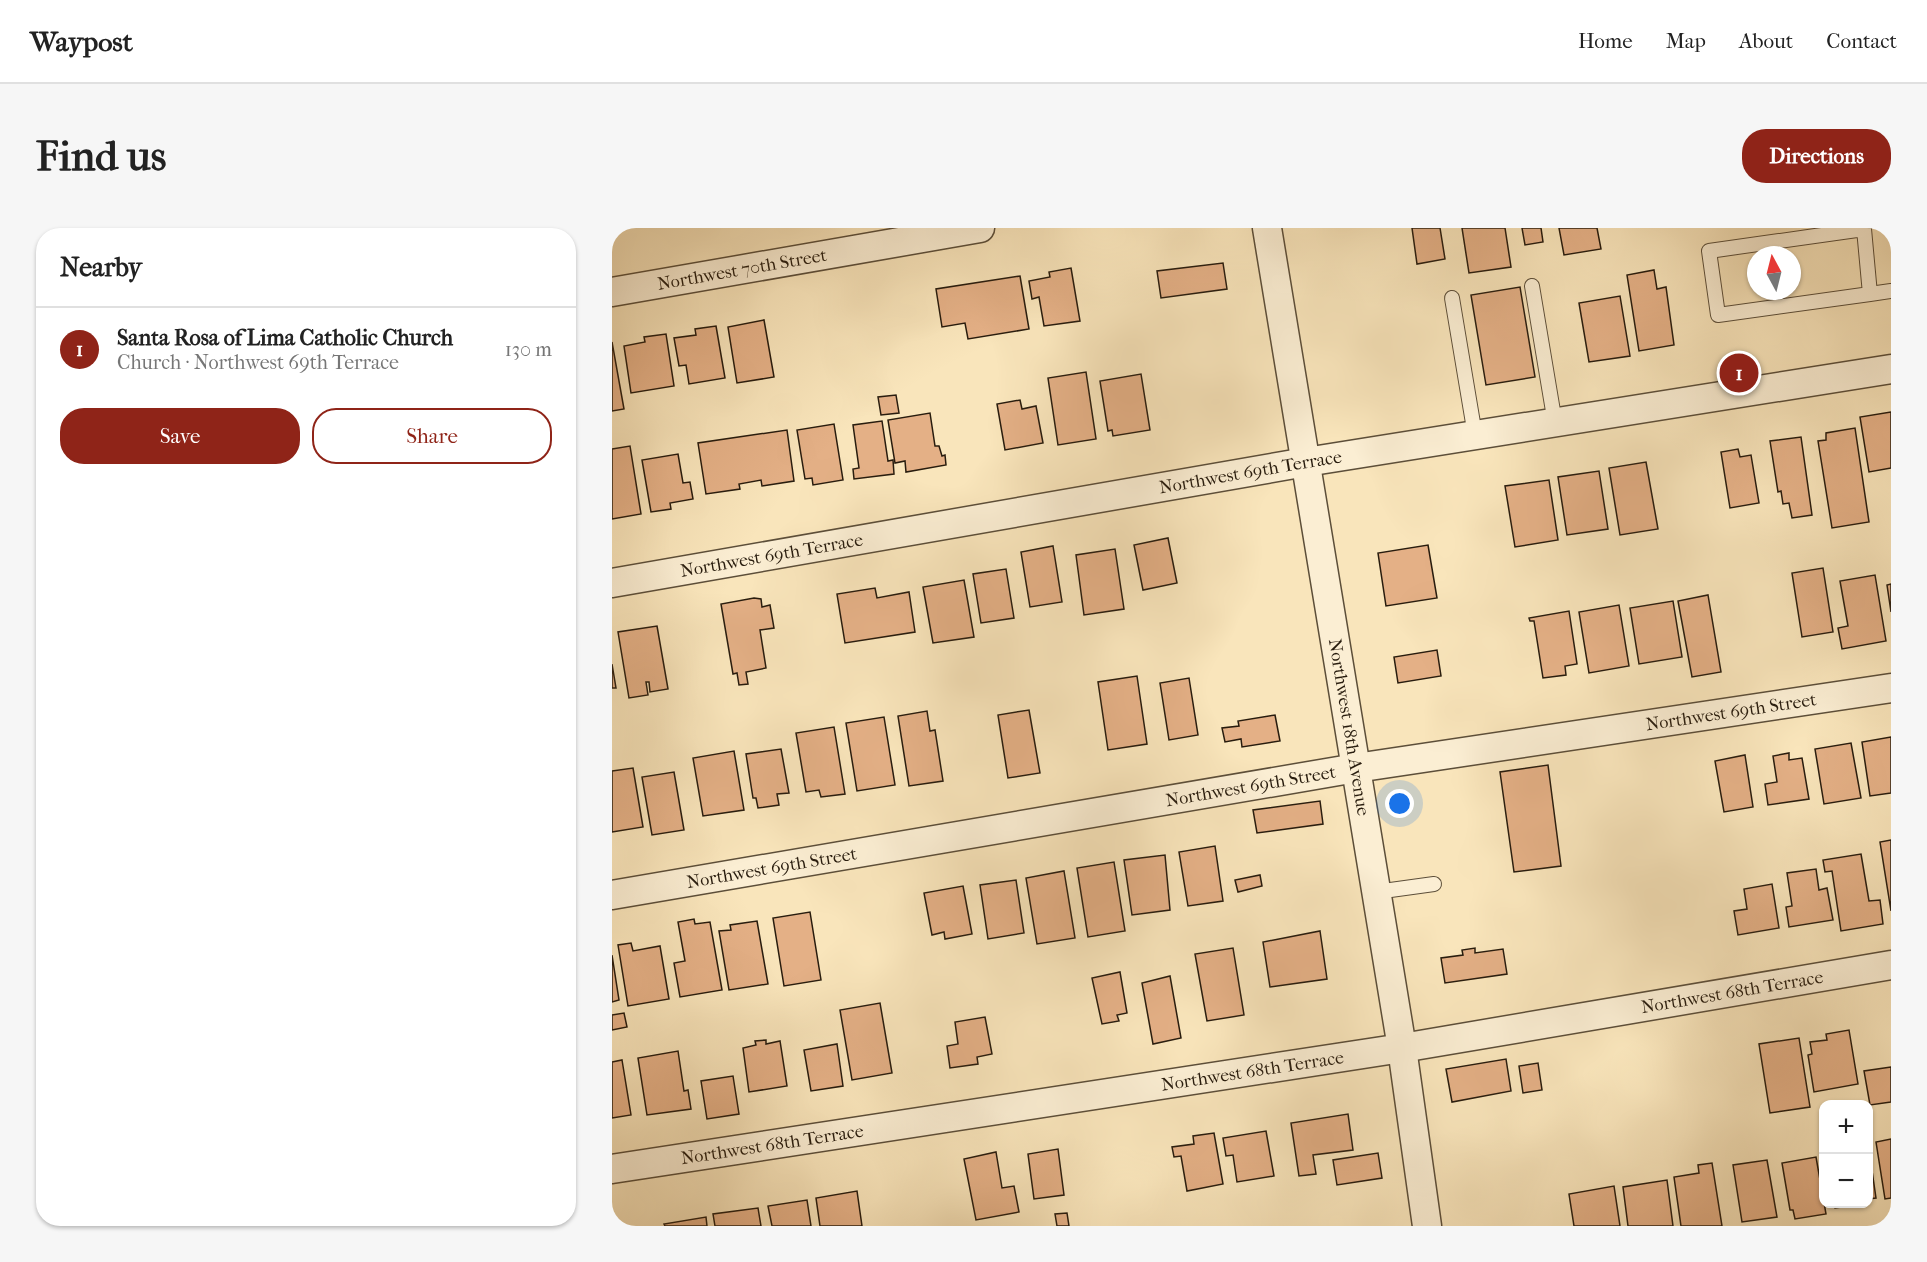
<!DOCTYPE html>
<meta charset="utf-8">
<style>
:root{--surface:#fff;--page:#f6f6f6;--text:#222;--muted:#767676;--line:#e0e0e0;--accent:#8f2418}
body{margin:0;font-family:"IM FELL French Canon",serif;background:var(--page);color:var(--text)}
.controls{position:absolute;right:18px;bottom:18px;display:grid;overflow:hidden;border-radius:12px;box-shadow:0 2px 4px #0004}
.controls button{width:54px;height:54px;display:grid;place-items:center;padding:0;border:0;border-bottom:2px solid var(--line);background:var(--surface);color:var(--text);font:30px sans-serif}
.compass{position:absolute;left:1135px;top:18px;width:54px;height:54px;border-radius:50%;background:var(--surface);box-shadow:0 2px 4px #0004;rotate:353deg}
.you{position:absolute;left:788px;top:576px;width:21px;height:21px;margin:-15px;border:4px solid #fff;border-radius:50%;background:#1a73e8;box-shadow:0 0 0 9px #1a73e833}
.badge{display:grid;place-items:center;width:39px;height:39px;border-radius:50%;background:var(--accent);color:#fff;font-size:20px;font-weight:700}
.pin{position:absolute;translate:-50% -50%;border:3px solid #fff;box-shadow:0 2px 6px #0006}
.list{margin:0;padding:0;list-style:none}
h2{display:flex;justify-content:space-between;align-items:center;height:78px;margin:0;padding:0 24px;font-size:26px}
h2 small{font-size:20px;font-weight:400;color:var(--muted)}
.list li{display:grid;grid-template-columns:39px 1fr auto;gap:18px;align-items:center;box-sizing:border-box;height:84px;padding:0 24px;border-top:2px solid var(--line)}
.list b{display:block;font-size:22px;white-space:nowrap}
.list p{margin:0;font-size:20px;white-space:nowrap;color:var(--muted)}
.list em{font-size:20px;font-style:normal;color:var(--muted)}
.actions{display:flex;gap:12px;padding:18px 24px}
.actions a{flex:1;padding:14px 0;border:2px solid var(--accent);border-radius:24px;text-align:center;font-size:21px;color:var(--accent)}
.actions .main{background:var(--accent);color:#fff}
.map{position:relative;flex:none;width:1279px;height:998px;overflow:hidden;border-radius:24px}
header{display:flex;align-items:center;gap:36px;box-sizing:border-box;height:84px;padding:0 30px;background:var(--surface);border-bottom:2px solid var(--line)}
header strong{font-size:28px}
nav{display:flex;gap:33px;margin-inline-start:auto;font-size:21px}
.intro{display:flex;align-items:center;justify-content:space-between;box-sizing:border-box;height:144px;padding:0 36px}
h1{margin:0;font-size:42px}
.button{padding:15px 27px;border-radius:24px;background:var(--accent);color:#fff;font-size:21px;font-weight:700}
main{display:flex;gap:36px;padding:0 36px}
aside{flex:1;background:var(--surface);border-radius:24px;box-shadow:0 2px 4px #0004}
.map>svg:first-child{display:block}
.building{fill:#e4b086;stroke:#281c0e;stroke-width:1.5}
.lines{fill:none;stroke-linecap:round;stroke-linejoin:round}
.service-casing{stroke:#5c4e39;stroke-width:16}
.minor-casing{stroke:#5c4e39;stroke-width:31}
.service{stroke:#fbeed3;stroke-width:14}
.minor{stroke:#fbeed3;stroke-width:28}
.labels{text-anchor:middle;dominant-baseline:central;stroke-width:4.5;stroke-linejoin:round;paint-order:stroke}
.street-label{font-size:18px;fill:#281c0e;stroke:#fbeed3}
</style>
<header>
<strong>Waypost</strong>
<nav><a>Home</a><a>Map</a><a>About</a><a>Contact</a></nav>
</header>
<div class="intro"><h1>Find us</h1><a class="button">Directions</a></div>
<main>
<aside>
<h2>Nearby<small></small></h2>
<ul class="list">
<li><span class="badge">1</span><div><b>Santa Rosa of Lima Catholic Church</b><p>Church · Northwest 69th Terrace</p></div><em>130 m</em></li>
</ul>
<div class="actions"><a class="main">Save</a><a>Share</a></div>
</aside>
<div class="map">
<svg width="1279" height="998" viewBox="0 0 1279 998">
<rect width="100%" height="100%" fill="#f9e5bb"/>
<filter id="stains"><feTurbulence type="fractalNoise" baseFrequency=".00333" numOctaves="4"/><feColorMatrix values="0 0 0 0 .2 0 0 0 0 .09 0 0 0 0 .02 0 0 0 .5 -.17"/></filter>
<radialGradient id="worn" r=".72"><stop offset=".6" stop-color="#630" stop-opacity="0"/><stop offset="1" stop-color="#630" stop-opacity=".3"/></radialGradient>
<g class="building">
<polygon points="800,0 828,0 833,31 805,36"/>
<polygon points="850,0 893,0 899,39 857,45"/>
<polygon points="910,0 929,0 931,14 913,17"/>
<polygon points="947,0 985,0 989,21 952,27"/>
<polygon points="611,35 615,61 549,70 545,43"/>
<polygon points="459,40 468,93 432,98 427,69 420,71 417,53 438,49 437,44"/>
<polygon points="1042,42 1045,61 1054,59 1062,117 1027,123 1015,47"/>
<polygon points="408,48 417,101 356,111 353,95 330,99 324,61"/>
<polygon points="908,59 923,149 874,157 859,67"/>
<polygon points="1008,68 1018,128 977,134 967,75"/>
<polygon points="152,92 162,149 125,155 116,99"/>
<polygon points="104,98 113,150 77,156 74,137 67,138 62,110 84,107 83,101"/>
<polygon points="54,106 62,158 19,165 12,118 33,114 32,109"/>
<polygon points="0,114 12,181 0,183"/>
<polygon points="474,144 484,211 446,217 436,150"/>
<polygon points="529,146 538,202 501,208 500,202 496,203 488,153"/>
<polygon points="284,167 287,185 269,187 266,169"/>
<polygon points="408,172 410,181 424,178 431,215 393,222 385,176"/>
<polygon points="1279,184 1279,240 1257,244 1248,189"/>
<polygon points="318,185 323,218 327,218 330,228 333,227 334,237 294,244 293,233 283,235 276,192"/>
<polygon points="270,193 276,233 281,232 282,246 242,251 241,241 247,240 241,197"/>
<polygon points="222,196 231,252 201,257 200,250 193,251 185,202"/>
<polygon points="1243,200 1257,294 1220,300 1206,213 1214,212 1214,205"/>
<polygon points="175,202 182,253 150,258 149,252 127,256 128,261 94,266 86,215"/>
<polygon points="1189,209 1200,287 1180,290 1177,275 1171,276 1169,263 1166,264 1158,213"/>
<polygon points="18,218 29,286 0,291 0,221"/>
<polygon points="1126,221 1128,229 1139,227 1147,275 1118,280 1109,224"/>
<polygon points="66,226 71,255 78,254 81,271 58,275 59,281 39,284 30,232"/>
<polygon points="1034,234 1046,301 1008,307 997,240"/>
<polygon points="987,243 996,301 955,307 946,249"/>
<polygon points="937,252 946,312 903,319 893,258"/>
<polygon points="556,310 565,355 531,362 522,317"/>
<polygon points="816,317 825,370 774,378 766,325"/>
<polygon points="441,318 450,374 418,379 409,324"/>
<polygon points="503,321 512,381 472,387 464,327"/>
<polygon points="1211,340 1221,404 1190,409 1180,345"/>
<polygon points="394,341 402,390 369,395 361,346"/>
<polygon points="1263,347 1274,413 1230,421 1226,400 1236,398 1228,353"/>
<polygon points="352,352 362,409 321,415 311,359"/>
<polygon points="1279,356 1279,384 1275,357"/>
<polygon points="263,360 265,370 297,364 303,404 233,415 225,366"/>
<polygon points="1096,367 1109,444 1080,449 1066,373"/>
<polygon points="142,370 149,371 150,379 158,377 162,400 148,402 154,440 134,444 136,456 127,457 125,445 121,446 109,376"/>
<polygon points="1061,373 1070,429 1027,436 1018,380"/>
<polygon points="1007,377 1017,438 977,445 967,384"/>
<polygon points="957,383 965,436 953,438 954,447 931,450 922,393 918,393 917,390"/>
<polygon points="45,398 56,461 38,464 37,454 34,454 36,467 17,470 6,404"/>
<polygon points="825,422 829,448 786,455 782,429"/>
<polygon points="0,436 4,460 0,460"/>
<polygon points="525,448 535,516 496,522 486,454"/>
<polygon points="577,450 586,507 557,512 548,455"/>
<polygon points="417,482 428,545 396,550 386,487"/>
<polygon points="315,483 318,503 323,502 331,553 297,558 286,488"/>
<polygon points="663,487 668,513 630,519 629,511 613,514 610,500 627,498 626,493"/>
<polygon points="272,489 283,557 245,563 234,495"/>
<polygon points="222,499 233,566 209,569 207,562 194,564 184,505"/>
<polygon points="1279,509 1279,565 1258,568 1250,514"/>
<polygon points="1239,515 1249,570 1212,576 1203,521"/>
<polygon points="169,521 177,565 165,566 167,577 146,580 144,570 141,570 134,526"/>
<polygon points="122,523 132,582 91,588 81,530"/>
<polygon points="1177,525 1177,532 1190,530 1197,571 1156,577 1153,556 1165,554 1161,528"/>
<polygon points="1133,527 1141,579 1112,584 1103,533"/>
<polygon points="936,537 949,638 902,644 888,544"/>
<polygon points="21,540 31,599 0,604 0,543"/>
<polygon points="62,544 72,602 40,607 30,549"/>
<polygon points="708,573 711,596 645,605 641,582"/>
<polygon points="1279,612 1279,683 1268,614"/>
<polygon points="603,618 611,673 576,678 567,624"/>
<polygon points="1249,626 1257,673 1268,672 1271,696 1229,703 1220,643 1213,644 1211,632"/>
<polygon points="553,627 558,682 520,687 512,632"/>
<polygon points="502,634 513,703 476,709 465,640"/>
<polygon points="1204,641 1207,662 1215,660 1221,692 1177,699 1174,679 1180,678 1175,645"/>
<polygon points="452,643 463,710 425,716 414,650"/>
<polygon points="648,647 650,658 626,664 623,652"/>
<polygon points="404,652 412,705 376,711 368,657"/>
<polygon points="1160,656 1167,700 1126,707 1122,683 1135,681 1132,661"/>
<polygon points="351,658 360,706 333,711 332,704 320,707 312,665"/>
<polygon points="198,684 209,752 172,758 161,690"/>
<polygon points="82,691 83,696 98,694 110,762 68,769 62,735 73,733 66,694"/>
<polygon points="145,693 156,756 117,762 107,703 119,702 118,697"/>
<polygon points="708,703 715,751 658,759 651,714"/>
<polygon points="19,715 21,723 48,718 57,771 16,778 6,717"/>
<polygon points="621,720 632,787 595,793 583,726"/>
<polygon points="863,720 863,725 891,721 895,746 833,755 829,730 851,727 850,722"/>
<polygon points="0,727 7,772 0,774"/>
<polygon points="508,744 515,785 505,787 507,793 490,796 480,750"/>
<polygon points="558,748 569,810 541,816 530,755"/>
<polygon points="268,775 280,845 240,852 228,782"/>
<polygon points="12,785 15,799 0,802 0,787"/>
<polygon points="373,789 380,826 365,829 366,836 338,840 335,818 346,816 343,794"/>
<polygon points="1237,802 1246,856 1202,864 1196,827 1200,826 1198,814 1215,812 1214,806"/>
<polygon points="1187,810 1198,879 1158,885 1147,816"/>
<polygon points="154,812 154,816 168,813 175,858 137,864 131,820 144,817 143,813"/>
<polygon points="225,816 231,858 199,863 192,822"/>
<polygon points="66,823 72,863 76,862 79,881 35,887 26,830"/>
<polygon points="894,831 899,863 840,874 834,841"/>
<polygon points="10,832 19,887 0,890 0,834"/>
<polygon points="926,835 930,862 911,865 907,838"/>
<polygon points="1279,839 1279,874 1258,877 1252,843"/>
<polygon points="121,848 127,886 95,891 89,853"/>
<polygon points="736,886 741,922 701,927 704,946 687,948 679,895"/>
<polygon points="654,903 662,948 625,954 621,927 614,928 611,910"/>
<polygon points="602,905 611,956 575,963 569,928 562,929 560,919 582,916 581,908"/>
<polygon points="1279,911 1279,970 1273,971 1264,914"/>
<polygon points="446,921 452,967 422,971 416,926"/>
<polygon points="1257,922 1264,970 1256,971 1256,923"/>
<polygon points="384,924 390,960 402,958 407,984 364,992 352,931"/>
<polygon points="766,925 770,950 725,957 721,932"/>
<polygon points="1204,929 1214,986 1183,991 1181,982 1178,982 1170,935"/>
<polygon points="1155,932 1165,989 1130,994 1121,937"/>
<polygon points="1100,935 1110,998 1069,998 1062,949 1087,945 1086,937"/>
<polygon points="1055,952 1061,998 1016,998 1011,959"/>
<polygon points="1002,958 1008,998 962,998 957,966"/>
<polygon points="245,963 250,998 208,998 204,970"/>
<polygon points="195,972 199,998 160,998 156,978"/>
<polygon points="1222,976 1244,976 1244,977 1223,980"/>
<polygon points="146,980 149,998 103,998 101,986"/>
<polygon points="455,985 457,998 445,998 443,986"/>
<polygon points="94,989 95,998 53,998 52,996"/>
</g>
<g class="lines">
<g class="service-casing">
<g id="service">
<polyline points="920,58 943,195"/>
<polyline points="1258,66 1252,1 1097,23 1106,87 1258,66 1279,63"/>
<polyline points="840,70 863,207"/>
<polyline points="764,664 822,656"/>
</g>
</g>
<g class="minor-casing">
<g id="minor">
<path id="s1" d="M655 0 790 820 815 998"/>
<path id="s2" d="M0 64 368 0"/>
<path id="s3" d="M0 355 694 234 1279 141"/>
<path id="s4" d="M0 667 744 540 1279 460"/>
<path id="s5" d="M0 941 790 820 1279 737"/>
</g>
</g>
<use href="#service" class="service"/>
<use href="#minor" class="minor"/>
</g>
<g class="labels">
<g class="street-label">
<text stroke="none"><textPath href="#s2" startOffset="132">Northwest 70th Street</textPath></text>
<text stroke="none"><textPath href="#s3" startOffset="648">Northwest 69th Terrace</textPath></text>
<text stroke="none"><textPath href="#s3" startOffset="162">Northwest 69th Terrace</textPath></text>
<text stroke="none"><textPath href="#s4" startOffset="1134">Northwest 69th Street</textPath></text>
<text stroke="none"><textPath href="#s1" startOffset="506">Northwest 18th Avenue</textPath></text>
<text stroke="none"><textPath href="#s4" startOffset="648">Northwest 69th Street</textPath></text>
<text stroke="none"><textPath href="#s4" startOffset="162">Northwest 69th Street</textPath></text>
<text stroke="none"><textPath href="#s5" startOffset="1134">Northwest 68th Terrace</textPath></text>
<text stroke="none"><textPath href="#s5" startOffset="648">Northwest 68th Terrace</textPath></text>
<text stroke="none"><textPath href="#s5" startOffset="162">Northwest 68th Terrace</textPath></text>
</g>
</g>
<rect width="100%" height="100%" filter="url(#stains)"/>
<rect width="100%" height="100%" fill="url(#worn)"/>
</svg>
<div class="controls">
<button>+</button>
<button>−</button>
</div>
<svg class="compass" viewBox="-18 -18 36 36"><path d="M0-13l5 13h-10z" fill="#e53935"/><path d="M0 13l5-13h-10z" fill="#767676"/></svg>
<div class="you"></div>
<div class="pin badge" style="left:1127px;top:145px">1</div>
</div>
</main>
